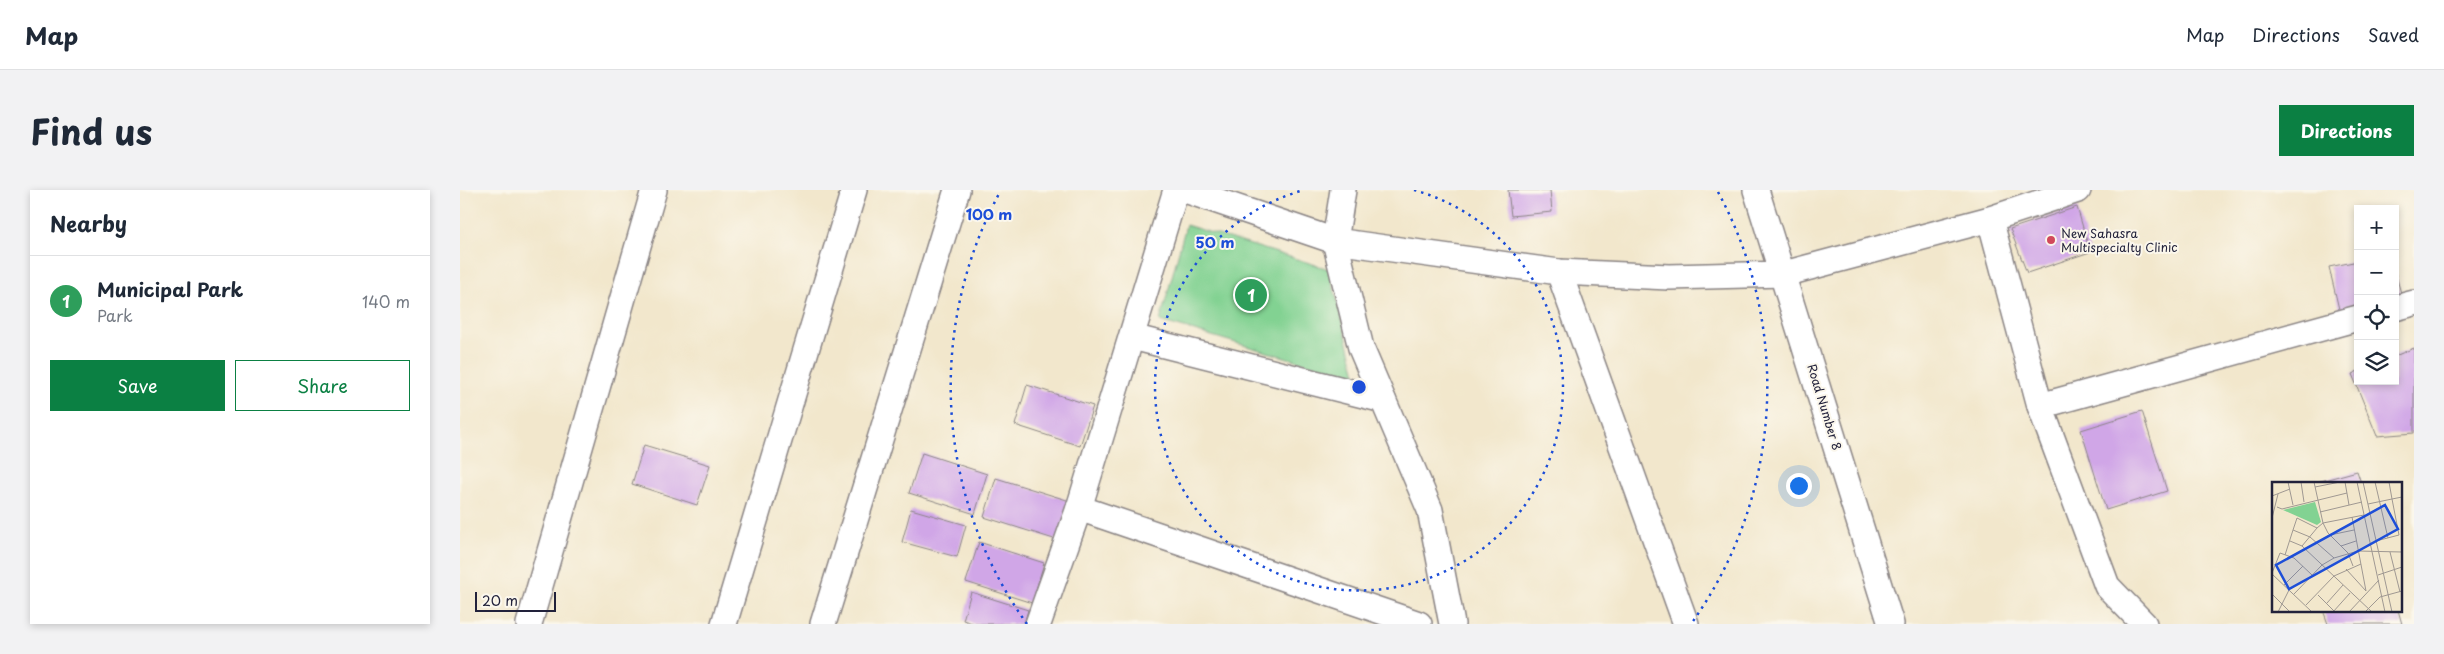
<!DOCTYPE html>
<meta charset="utf-8">
<style>
:root{--surface:#fff;--page:#f2f2f3;--text:#1f2937;--muted:#747a83;--line:#e0e1e3;--accent:#0b8043}
body{margin:0;font-family:"Playpen Sans",sans-serif;background:var(--page);color:var(--text)}
.controls{position:absolute;right:15px;top:15px;display:grid;overflow:hidden;border-radius:0px;box-shadow:0 2px 8px #0003}
.controls button{width:45px;height:45px;display:grid;place-items:center;padding:0;border:0;border-bottom:1px solid var(--line);background:var(--surface);color:var(--text);font:25px sans-serif}
.scale{position:absolute;left:15px;bottom:12px;width:81px;box-sizing:border-box;padding-left:5px;border:2px solid #22223b;border-top:0;font-size:14px;line-height:18px;white-space:nowrap;color:#22223b;-webkit-text-stroke:4px #fbf7ec;paint-order:stroke}
.you{position:absolute;left:1338px;top:295px;width:18px;height:18px;margin:-12px;border:4px solid #fff;border-radius:50%;background:#1a73e8;box-shadow:0 0 0 8px #1a73e833}
.badge{display:grid;place-items:center;width:32px;height:32px;border-radius:50%;background:var(--accent);color:#fff;font-size:16px;font-weight:700}
.pin{position:absolute;translate:-50% -50%;border:2px solid #fff;box-shadow:0 1px 5px #0006}
.list{margin:0;padding:0;list-style:none}
h2{display:flex;justify-content:space-between;align-items:center;height:65px;margin:0;padding:0 20px;font-size:21px}
h2 small{font-size:16px;font-weight:400;color:var(--muted)}
.list li{display:grid;grid-template-columns:32px 1fr auto;gap:15px;align-items:center;box-sizing:border-box;height:90px;padding:0 20px;border-top:1px solid var(--line)}
.list b{display:block;font-size:19px;white-space:nowrap}
.list p{margin:0;font-size:16px;white-space:nowrap;color:var(--muted)}
.list em{font-size:16px;font-style:normal;color:var(--muted)}
.actions{display:flex;gap:10px;padding:15px 20px}
.actions a{flex:1;padding:11px 0;border:1px solid var(--accent);border-radius:0px;text-align:center;font-size:18px;color:var(--accent)}
.actions .main{background:var(--accent);color:#fff}
.icon{flex:none;width:28px;height:28px;fill:none;stroke:currentColor;stroke-width:2;stroke-linecap:round;stroke-linejoin:round}
.map{position:relative;flex:none;width:1954px;height:434px;overflow:hidden;border-radius:0px}
header{display:flex;align-items:center;gap:30px;box-sizing:border-box;height:70px;padding:0 25px;background:var(--surface);border-bottom:1px solid var(--line)}
header strong{font-size:24px}
nav{display:flex;gap:28px;margin-inline-start:auto;font-size:18px}
.intro{display:flex;align-items:center;justify-content:space-between;box-sizing:border-box;height:120px;padding:0 30px}
h1{margin:0;font-size:35px}
.button{padding:12px 22px;border-radius:0px;background:var(--accent);color:#fff;font-size:18px;font-weight:700}
main{display:flex;gap:30px;padding:0 30px}
aside{flex:1;background:var(--surface);border-radius:0px;box-shadow:0 2px 8px #0003}
.map>svg:first-child{display:block}
.green{fill:#82d292;stroke:#527a66}
.building{fill:#d0a6e7}
.lines{fill:none;stroke-linecap:round;stroke-linejoin:round}
.street-casing{stroke:#8a8484;stroke-width:28}
.street{stroke:#fff;stroke-width:25}
.ring{fill:none;stroke:#1d4ed8;stroke-width:2.5;stroke-dasharray:2.5 5}
.poi-dot{fill:#d1495b;stroke:#fbf7ec;stroke-width:2}
.labels{text-anchor:middle;dominant-baseline:central;stroke-width:4;stroke-linejoin:round;paint-order:stroke}
.poi-label{font-size:12px;fill:#22223b;stroke:#fbf7ec;text-anchor:start}
.street-label{font-size:12px;fill:#22223b;stroke:#fbf7ec}
.inset-road{fill:none;stroke:#9f9892;stroke-width:1}
.view{fill:#1d4ed8;fill-opacity:0.15;stroke:#1d4ed8;stroke-width:2.5}
.inset-edge{fill:none;stroke:#22223b;stroke-width:2.5}
.centre{fill:#1d4ed8;stroke:#fbf7ec;stroke-width:2.5}
.ring-label{font-size:15px;text-anchor:middle;font-weight:bold;fill:#1d4ed8;stroke:#fbf7ec;stroke-width:4;stroke-linejoin:round;paint-order:stroke}
</style>
<header>
<strong>Map</strong>
<nav><a>Map</a><a>Directions</a><a>Saved</a></nav>
</header>
<div class="intro"><h1>Find us</h1><a class="button">Directions</a></div>
<main>
<aside>
<h2>Nearby<small></small></h2>
<ul class="list">
<li><span class="badge" style="background:#2e9e5b">1</span><div><b>Municipal Park</b><p>Park</p></div><em>140 m</em></li>
</ul>
<div class="actions"><a class="main">Save</a><a>Share</a></div>
</aside>
<div class="map">
<svg width="1954" height="434" viewBox="0 0 1954 434">
<rect width="100%" height="100%" fill="#fbf7ec"/>
<filter id="ink" filterUnits="userSpaceOnUse"><feTurbulence type="fractalNoise" baseFrequency=".02" numOctaves="2"/><feDisplacementMap in="SourceGraphic" scale="10" xChannelSelector="R" yChannelSelector="G"/><feConvolveMatrix kernelMatrix="1 2 1 2 8 2 1 2 1" color-interpolation-filters="sRGB"/></filter>
<filter id="wash" filterUnits="userSpaceOnUse"><feTurbulence type="fractalNoise" baseFrequency=".0096" numOctaves="4" result="noise"/><feDisplacementMap in="SourceGraphic" scale="20" xChannelSelector="R" yChannelSelector="G"/><feGaussianBlur stdDeviation="1.12" result="paint"/><feColorMatrix in="noise" values="0 0 0 0 0 0 0 0 0 0 0 0 0 0 0 0 0 1.4 0 .05"/><feComposite in="paint" operator="in"/></filter>
<g filter="url(#wash)">
<rect width="100%" height="100%" fill="#f2e7cc"/>
<polygon class="green" points="726,35 869,79 897,188 700,131"/>
<g id="blocks">
<g class="building">
<polygon points="1048,0 1090,0 1092,22 1051,26"/>
<polygon points="1617,17 1630,62 1567,83 1550,39"/>
<polygon points="1898,71 1898,132 1883,136 1869,77"/>
<polygon points="1935,82 1946,121 1935,124"/>
<polygon points="1954,158 1954,243 1917,246 1892,184 1898,181 1898,191 1935,191 1935,166"/>
<polygon points="567,195 633,216 620,256 555,235"/>
<polygon points="1682,221 1707,301 1646,320 1621,240"/>
<polygon points="184,255 250,275 237,315 172,294"/>
<polygon points="462,263 527,284 515,324 449,303"/>
<polygon points="1897,281 1901,293 1857,293 1857,292"/>
<polygon points="536,288 610,311 597,350 524,327"/>
<polygon points="451,319 506,335 497,367 442,352"/>
<polygon points="519,352 584,373 572,413 506,392"/>
<polygon points="511,402 568,420 564,434 515,434 503,430"/>
<polygon points="1863,420 1938,420 1942,434 1868,434"/>
</g>
</g>
</g>
<g filter="url(#ink)">
<use href="#blocks" fill-opacity="0" stroke="#8a8484" stroke-width="1"/>
<g class="lines">
<g class="street-casing">
<g id="street">
<polyline points="725,0 875,51 1099,82 1209,87 1324,84 1530,29 1618,0"/>
<polyline points="883,0 875,51 901,158 970,320 992,434"/>
<polyline points="1296,0 1431,434"/>
<polyline points="1530,29 1580,216 1647,396 1684,434"/>
<polyline points="1099,82 1226,434"/>
<polyline points="1935,118 1954,113"/>
<polyline points="672,147 923,210"/>
<polyline points="1580,216 1898,128"/>
<polyline points="619,318 959,434"/>
<polyline points="69,434 194,0"/>
<polyline points="264,434 394,0"/>
<polyline points="363,434 497,0"/>
<polyline points="578,434 619,318 716,0"/>
</g>
</g>
<use href="#street" class="street"/>
</g>
</g>
<g class="ring">
<path d="M954 0A204 204 0 1 1 844 0"/>
<path d="M567 434A408 408 0 0 1 540 2M1258 2A408 408 0 0 1 1231 434"/>
</g>
<circle class="poi-dot" cx="1591" cy="50" r="5"/>
<g class="labels">
<g class="poi-label">
<text x="1601" y="43">New Sahasra<tspan x="1601" dy="14">Multispecialty Clinic</tspan></text>
</g>
<g class="street-label">
<text transform="translate(1365 217) rotate(73)">Road Number 8</text>
</g>
</g>
<g transform="translate(1812 292)">
<rect width="130" height="130" fill="#f2e7cc"/>
<path d="M43 20 49 40 45 43 11 28Z" fill="#82d292"/>
<path class="inset-road" d="M16 0 21 23M29 0 32 20M42 0 51 41 56 51 76 71 81 84M73 0 77 23M85 0 113 130M91 0 120 130M103 0 116 56M117 0 120 17 130 15M43 5 68 0M0 14 18 7M96 22 120 17 127 53 104 59M5 25 10 27 75 11M48 30 90 20M80 35 94 109M0 36 6 12M21 48 25 36 45 46 51 41 92 33M58 53 82 48M18 59 30 64 100 130M30 64 45 46M69 64 84 59M118 70 128 110M13 73 21 48 38 55 62 76M74 87 94 109M0 91 8 71 22 76 40 93M0 92 40 130M106 93 130 85M12 103 31 84M0 112 18 130M22 112 50 83 62 76 86 69 130 70M46 113 62 129M55 121 71 103M34 123 62 94 89 82M6 130 17 108M61 130 78 111M77 130 107 98M93 130 108 115 130 109"/>
<path class="view" d="M113 23 126 47 17 107 4 83Z"/>
<rect width="130" height="130" class="inset-edge"/>
</g>
<circle cx="899" cy="197" r="8" class="centre"/>
<g class="ring-label">
<text x="529" y="30">100 m</text>
<text x="755" y="58">50 m</text>
</g>
</svg>
<div class="controls">
<button>+</button>
<button>−</button>
<button><svg class="icon" aria-label="locate" viewBox="0 0 24 24"><circle cx="12" cy="12" r="6"/><path d="M12 2v4M12 18v4M2 12h4M18 12h4"/></svg></button>
<button><svg class="icon" aria-label="layers" viewBox="0 0 24 24"><path d="M12 4l9 5-9 5-9-5zM3 14l9 5 9-5"/></svg></button>
</div>
<div class="scale">20 m</div>
<div class="you"></div>
<div class="pin badge" style="left:791px;top:105px;background:#2e9e5b">1</div>
</div>
</main>
